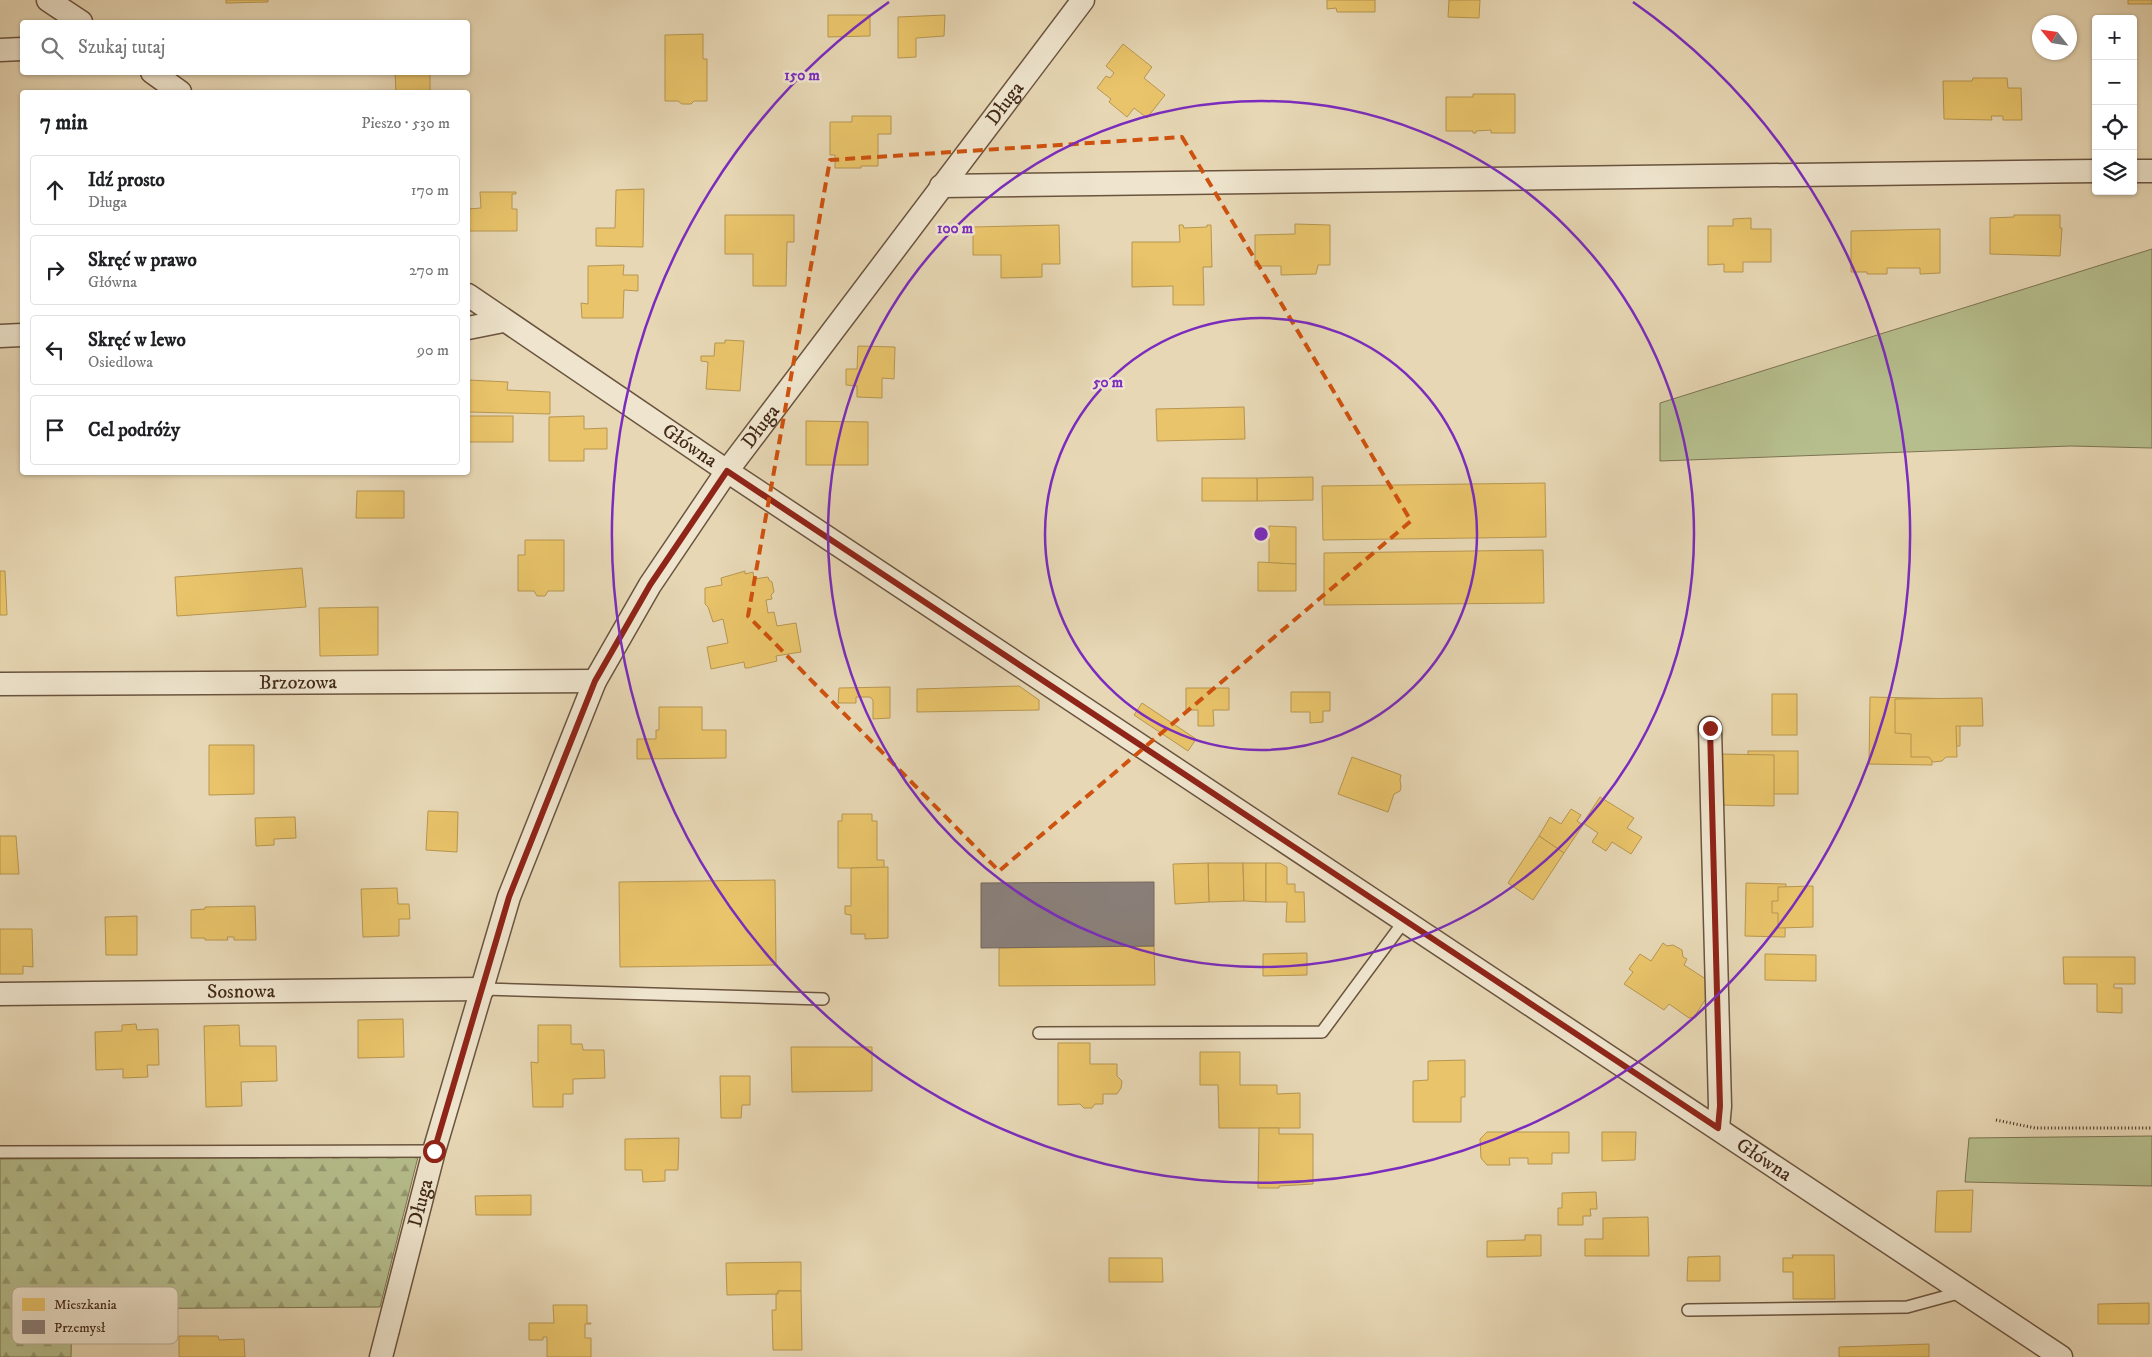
<!DOCTYPE html>
<html lang="pl">
<meta charset="utf-8">
<style>
:root{--surface:#fff;--page:#f2f2f2;--text:#202124;--muted:#757577;--line:#e0e0e0}
body{margin:0;font-family:"IM FELL DW Pica",serif;background:var(--page);color:var(--text)}
.controls{position:absolute;right:15px;top:15px;display:grid;overflow:hidden;border-radius:5px;box-shadow:0 1px 4px #0004}
.controls button{width:45px;height:45px;display:grid;place-items:center;padding:0;border:0;border-bottom:1px solid var(--line);background:var(--surface);color:var(--text);font:25px sans-serif}
.compass{position:absolute;left:2032px;top:15px;width:45px;height:45px;border-radius:50%;background:var(--surface);box-shadow:0 1px 4px #0004;rotate:300deg}
.stop{position:absolute;width:15px;height:15px;margin:-11px;border:4px solid #8f2418;border-radius:50%;background:#fff}
.stop.end{background:#8f2418;border-color:#fff;box-shadow:0 1px 5px #0008}
.list{margin:0;padding:0;list-style:none}
h2{display:flex;justify-content:space-between;align-items:center;height:65px;margin:0;padding:0 20px;font-size:21px}
h2 small{font-size:16px;font-weight:400;color:var(--muted)}
.list li{display:grid;grid-template-columns:32px 1fr auto;gap:15px;align-items:center;box-sizing:border-box;height:70px;margin:0 10px 10px;padding:0 10px;border:1px solid var(--line);border-radius:5px}
.list b{display:block;font-size:19px;white-space:nowrap}
.list p{margin:0;font-size:16px;white-space:nowrap;color:var(--muted)}
.list em{font-size:16px;font-style:normal;color:var(--muted)}
.icon{flex:none;width:28px;height:28px;fill:none;stroke:currentColor;stroke-width:2;stroke-linecap:round;stroke-linejoin:round}
.map{position:relative;flex:none;width:2152px;height:1357px;overflow:hidden}
.search{position:absolute;background:var(--surface);box-shadow:0 1px 4px #0004;left:20px;top:20px;width:450px;height:55px;display:flex;align-items:center;gap:12px;box-sizing:border-box;padding:0 18px;border-radius:5px;color:var(--muted);font-size:19px}
.panel{position:absolute;background:var(--surface);box-shadow:0 1px 4px #0004;left:20px;top:90px;width:450px;height:385px;border-radius:5px}
.map>svg:first-child{display:block}
.grass{fill:#b6be8d;stroke:#7c7452}
.forest{fill:url(#forest-firs);stroke:#7c7452}
.homes{fill:#e9c46a;stroke:#b79651}
.industry{fill:#8a817c;stroke:#74675e}
.lines{fill:none;stroke-linecap:round;stroke-linejoin:round}
.service-casing{stroke:#6b543f;stroke-width:14}
.minor-casing{stroke:#6b543f;stroke-width:25}
.path{stroke:#422918;stroke-width:3;stroke-dasharray:1 2.5;stroke-linecap:butt}
.service{stroke:#efe5ce;stroke-width:11}
.minor{stroke:#efe5ce;stroke-width:22}
.route{stroke:#8f2418;stroke-width:6}
.marked{fill:none;stroke:#cf520e;stroke-width:4;stroke-dasharray:10 6;stroke-linejoin:round}
.ring{fill:none;stroke:#7b2cbf;stroke-width:2.5}
.labels{text-anchor:middle;dominant-baseline:central;stroke-width:5;stroke-linejoin:round;paint-order:stroke}
.street-label{font-size:20px;fill:#422918;stroke:#efe5ce}
.key{fill:#efe5ce;stroke:#bbad97;stroke-width:1}
.key-label{font-size:14px;fill:#422918}
.centre{fill:#7b2cbf;stroke:#efe5ce;stroke-width:2.5}
.ring-label{font-size:15px;text-anchor:middle;font-weight:bold;fill:#7b2cbf;stroke:#efe5ce;stroke-width:5;stroke-linejoin:round;paint-order:stroke}
</style>
<div class="map">
<svg width="2152" height="1357" viewBox="0 0 2152 1357">
<defs>
<pattern id="forest-firs" width="22" height="20" patternUnits="userSpaceOnUse" patternTransform="scale(1.25)"><rect width="22" height="20" fill="#b6be8d"/><path d="M5 1l3.5 6h-7zM16 11l3.5 6h-7z" fill="#969a72"/></pattern>
</defs>
<rect width="100%" height="100%" fill="#e7d7b4"/>
<filter id="stains"><feTurbulence type="fractalNoise" baseFrequency=".004" numOctaves="4"/><feColorMatrix values="0 0 0 0 .2 0 0 0 0 .09 0 0 0 0 .02 0 0 0 .5 -.17"/></filter>
<radialGradient id="worn" r=".72"><stop offset=".6" stop-color="#630" stop-opacity="0"/><stop offset="1" stop-color="#630" stop-opacity=".3"/></radialGradient>
<g class="grass">
<polygon points="2152,249 2152,448 2071,446 1660,461 1660,403"/>
<polygon points="2152,1136 2152,1186 1965,1182 1969,1138"/>
</g>
<polygon class="forest" points="418,1157 380,1307 72,1309 71,1357 0,1357 0,1159"/>
<g class="homes">
<polygon points="226,0 268,0 268,2 226,3"/>
<polygon points="1327,0 1375,0 1375,12 1337,12 1336,8 1327,9"/>
<polygon points="1449,0 1480,0 1479,18 1448,17"/>
<rect x="2128" y="0" width="24" height="4"/>
<polygon points="828,15 870,15 870,36 828,37"/>
<polygon points="945,15 944,36 916,38 916,57 898,58 898,17"/>
<polygon points="703,34 703,59 707,59 707,101 694,101 691,104 682,104 678,101 665,101 665,35"/>
<polygon points="1123,44 1152,67 1144,78 1165,95 1147,118 1134,108 1127,117 1109,102 1111,99 1097,88 1106,76 1110,78 1114,73 1106,66"/>
<polygon points="395,72 430,72 430,92 396,92"/>
<polygon points="1973,78 2007,78 2008,88 2021,88 2022,120 2003,120 2003,116 1991,116 1992,120 1944,119 1943,81 1972,81"/>
<polygon points="1473,94 1515,94 1515,133 1491,133 1491,130 1476,131 1476,133 1473,133 1473,131 1446,131 1446,97 1473,97"/>
<polygon points="852,116 891,116 891,134 878,134 878,166 861,166 861,168 835,168 835,155 830,155 830,122 852,122"/>
<polygon points="644,189 643,247 596,246 596,228 615,228 616,190"/>
<polygon points="480,192 516,192 516,194 512,194 512,209 517,209 517,231 468,231 468,209 481,208"/>
<polygon points="725,215 794,215 794,242 787,242 786,286 753,286 753,254 725,254"/>
<polygon points="2014,215 2060,215 2060,228 2062,228 2060,256 1990,254 1990,218 2014,217"/>
<polygon points="1751,218 1751,229 1771,229 1771,262 1743,262 1743,272 1724,272 1724,264 1708,265 1708,226 1733,226 1733,219"/>
<polygon points="1295,224 1330,225 1330,265 1318,265 1316,274 1281,275 1281,266 1255,266 1255,235 1295,234"/>
<polygon points="1059,225 1060,264 1042,264 1042,277 1001,278 1001,255 973,255 973,227"/>
<polygon points="1179,225 1183,225 1184,228 1207,227 1207,225 1211,225 1212,267 1203,267 1204,305 1173,305 1173,286 1132,287 1132,242 1180,242"/>
<polygon points="1940,229 1940,273 1920,274 1920,268 1887,268 1887,274 1867,274 1867,272 1851,272 1851,231"/>
<polygon points="624,265 623,275 638,275 638,291 624,290 623,318 582,318 581,303 588,304 588,266"/>
<polygon points="725,340 744,341 740,391 706,389 708,362 701,361 701,356 714,356 715,343 725,343"/>
<polygon points="858,346 895,347 894,379 882,378 882,398 857,397 857,386 846,385 846,369 857,369"/>
<polygon points="468,380 508,382 507,390 550,392 550,414 468,412"/>
<polygon points="1244,407 1245,439 1157,441 1156,409"/>
<rect x="468" y="416" width="45" height="26"/>
<polygon points="584,416 584,429 607,428 607,449 584,449 584,461 549,461 549,417"/>
<polygon points="806,421 868,422 868,465 806,465"/>
<polygon points="1313,477 1313,500 1257,501 1257,478"/>
<rect x="1202" y="478" width="55" height="23"/>
<polygon points="1545,483 1546,537 1323,540 1322,486"/>
<polygon points="357,491 404,491 404,518 356,518"/>
<polygon points="1269,526 1296,527 1296,564 1269,563"/>
<polygon points="525,540 564,540 564,591 548,591 545,596 537,596 534,591 518,591 518,555 525,555"/>
<polygon points="1543,550 1544,603 1324,605 1324,553"/>
<polygon points="1258,562 1296,564 1296,591 1258,591"/>
<polygon points="302,568 306,607 177,616 175,577"/>
<polygon points="0,571 5,571 7,615 0,615"/>
<polygon points="745,571 745,574 753,572 754,579 768,577 769,580 772,582 774,592 771,595 772,599 766,600 768,613 774,612 777,626 796,623 801,652 776,656 777,661 748,668 745,668 744,662 711,669 707,647 728,643 723,619 713,622 708,607 705,604 705,588 722,585 721,578"/>
<polygon points="378,607 378,655 320,656 319,608"/>
<polygon points="1019,686 1039,700 1039,710 917,712 917,689"/>
<polygon points="890,687 890,718 873,719 873,700 870,697 856,697 856,703 838,703 839,688"/>
<polygon points="1186,688 1229,688 1229,710 1213,710 1214,726 1198,726 1198,710 1186,710"/>
<polygon points="1291,692 1330,692 1330,711 1323,711 1323,722 1310,723 1310,712 1291,712"/>
<rect x="1772" y="694" width="25" height="41"/>
<polygon points="1870,697 1960,699 1960,746 1932,746 1932,765 1869,764"/>
<polygon points="1982,698 1983,726 1956,726 1957,757 1946,757 1942,761 1933,762 1929,757 1911,757 1911,734 1895,733 1895,699"/>
<polygon points="1142,703 1196,739 1188,751 1134,715"/>
<polygon points="659,707 702,707 702,730 726,730 726,758 637,759 637,739 656,739 656,730 659,730"/>
<polygon points="209,745 254,745 254,794 209,795"/>
<rect x="1748" y="751" width="50" height="43"/>
<polygon points="1720,754 1774,755 1774,806 1719,805"/>
<polygon points="1352,757 1401,775 1400,780 1401,787 1400,791 1394,794 1388,812 1338,794"/>
<polygon points="1600,797 1634,818 1627,828 1642,837 1631,854 1612,842 1606,851 1592,842 1598,833 1583,823"/>
<polygon points="1571,809 1581,815 1577,821 1583,825 1564,853 1539,836 1550,817 1561,824"/>
<polygon points="428,811 458,812 457,852 426,850"/>
<polygon points="842,814 872,814 872,821 877,821 877,860 884,860 884,868 838,868 838,821 842,821"/>
<polygon points="295,817 296,838 274,839 274,845 256,846 255,818"/>
<polygon points="0,836 16,836 19,874 0,874"/>
<polygon points="1539,836 1564,853 1533,900 1508,883"/>
<polygon points="1208,863 1243,863 1244,901 1209,902"/>
<polygon points="1208,863 1209,902 1175,904 1173,864"/>
<polygon points="1243,863 1266,863 1266,902 1244,901"/>
<polygon points="1266,863 1280,863 1287,867 1287,884 1295,884 1295,892 1304,892 1305,922 1286,922 1287,902 1266,902"/>
<polygon points="888,867 888,938 865,939 865,934 851,934 851,915 845,914 845,906 851,906 851,868"/>
<polygon points="775,880 776,965 620,967 619,882"/>
<polygon points="1746,883 1786,884 1785,937 1745,936"/>
<polygon points="1813,886 1813,927 1778,928 1778,913 1772,913 1772,901 1778,901 1778,887"/>
<polygon points="397,888 398,904 409,904 410,919 399,919 399,936 363,937 361,889"/>
<polygon points="255,906 256,940 234,940 234,937 227,937 228,940 205,940 205,938 191,938 191,910 205,909 205,907"/>
<polygon points="137,916 137,955 106,955 105,917"/>
<polygon points="0,929 32,929 33,967 23,966 23,974 0,974"/>
<polygon points="1663,943 1667,946 1673,945 1682,950 1683,957 1687,959 1684,965 1715,985 1694,1017 1689,1018 1669,1004 1664,1010 1624,984 1633,972 1629,969 1640,954 1651,961"/>
<polygon points="1154,946 1155,985 999,986 999,948"/>
<polygon points="1307,953 1307,975 1263,976 1263,954"/>
<polygon points="1765,954 1816,955 1816,981 1765,980"/>
<polygon points="2063,957 2135,957 2135,984 2114,984 2114,988 2122,988 2122,1013 2097,1012 2097,984 2064,984"/>
<polygon points="403,1019 404,1057 358,1058 358,1020"/>
<polygon points="136,1024 137,1030 158,1029 159,1065 147,1065 148,1077 123,1078 123,1069 96,1070 95,1032 122,1031 122,1025"/>
<polygon points="239,1025 240,1046 276,1046 277,1081 241,1082 242,1106 206,1107 204,1026"/>
<polygon points="538,1025 571,1025 571,1044 582,1044 583,1050 604,1050 605,1078 573,1079 573,1094 563,1094 563,1107 533,1107 531,1062 538,1063"/>
<polygon points="1058,1043 1090,1043 1090,1064 1117,1064 1117,1076 1122,1081 1121,1088 1117,1094 1103,1094 1103,1104 1095,1104 1092,1108 1084,1108 1080,1104 1058,1105"/>
<polygon points="791,1047 872,1047 872,1091 792,1092"/>
<polygon points="1200,1052 1240,1052 1240,1085 1277,1085 1277,1094 1300,1093 1300,1128 1219,1128 1218,1085 1200,1085"/>
<polygon points="1465,1060 1465,1097 1461,1097 1461,1122 1413,1122 1413,1081 1428,1080 1428,1061"/>
<polygon points="720,1076 750,1076 750,1105 742,1105 741,1118 721,1118"/>
<polygon points="1259,1128 1279,1128 1279,1134 1313,1134 1313,1184 1279,1186 1279,1188 1258,1188"/>
<polygon points="1487,1132 1569,1132 1569,1153 1552,1153 1552,1164 1528,1164 1528,1158 1509,1158 1510,1165 1487,1165 1481,1158 1480,1139"/>
<polygon points="1602,1132 1636,1132 1635,1160 1602,1161"/>
<polygon points="679,1138 678,1170 665,1170 665,1181 643,1182 642,1170 625,1170 625,1139"/>
<polygon points="1973,1190 1971,1232 1935,1232 1937,1191"/>
<polygon points="1596,1192 1597,1209 1590,1209 1591,1216 1583,1216 1583,1225 1558,1225 1558,1208 1562,1208 1562,1193"/>
<polygon points="531,1195 531,1215 476,1215 475,1196"/>
<polygon points="1648,1217 1649,1256 1585,1256 1585,1239 1603,1239 1603,1218"/>
<polygon points="1525,1235 1541,1235 1541,1256 1487,1257 1487,1241 1525,1240"/>
<polygon points="1792,1255 1834,1255 1835,1299 1793,1299 1793,1272 1783,1272 1783,1258 1793,1258"/>
<polygon points="1720,1256 1720,1281 1687,1281 1688,1257"/>
<polygon points="1109,1258 1162,1258 1163,1282 1109,1282"/>
<polygon points="801,1262 801,1291 778,1291 778,1294 727,1295 726,1263"/>
<polygon points="778,1291 801,1291 802,1350 773,1350 772,1310 776,1310 776,1294 778,1294"/>
<polygon points="2149,1303 2149,1324 2098,1324 2098,1304"/>
<polygon points="553,1305 587,1305 587,1323 591,1323 591,1324 585,1324 585,1338 591,1338 591,1357 547,1357 547,1337 543,1337 543,1340 529,1340 529,1323 554,1323"/>
<polygon points="179,1336 218,1336 219,1340 244,1339 245,1357 179,1357"/>
<polygon points="1929,1344 1929,1357 1839,1357 1839,1347"/>
</g>
<polygon class="industry" points="1154,882 1154,946 981,948 981,883"/>
<g class="lines">
<g class="service-casing">
<g id="service">
<polyline points="483,989 823,999"/>
<polyline points="1039,1033 1322,1032 1405,920"/>
<polyline points="0,1152 434,1151"/>
<polyline points="1688,1310 1907,1307 1962,1292"/>
</g>
</g>
<g class="minor-casing">
<g id="minor">
<polyline points="48,0 81,22"/>
<polyline points="0,50 22,49"/>
<polyline points="152,72 180,92"/>
<polyline points="2133,171 2152,171"/>
<polyline points="941,186 2096,171"/>
<path id="s1" d="M468 295 727 471 2061 1357"/>
<polyline points="468,328 503,321"/>
<polyline points="0,336 22,335"/>
<path id="s2" d="M0 684 595 681"/>
<polyline points="1710,728 1720,1106 1718,1128"/>
<path id="s3" d="M0 994 483 989"/>
<path id="s4" d="M381 1357 434 1151 509 897 595 681 650 585 727 471 1083 0"/>
</g>
</g>
<polyline class="path" points="1996,1120 2035,1128 2152,1128"/>
<use href="#service" class="service"/>
<use href="#minor" class="minor"/>
</g>
<g class="lines">
<polyline class="route" points="434,1151 509,897 595,681 650,585 727,471 1718,1128 1720,1106 1710,728"/>
</g>
<path class="marked" d="M1182 137 1411 521 999 871 748 616 830 160Z"/>
<g class="ring">
<circle cx="1261" cy="534" r="216"/>
<circle cx="1261" cy="534" r="433"/>
<path d="M1633 2A649 649 0 1 1 889 2"/>
</g>
<g class="labels">
<g class="street-label">
<text stroke="none"><textPath href="#s4" startOffset="1419">Długa</textPath></text>
<text stroke="none"><textPath href="#s4" startOffset="1014">Długa</textPath></text>
<text stroke="none"><textPath href="#s1" startOffset="268">Główna</textPath></text>
<text stroke="none"><textPath href="#s2" startOffset="298">Brzozowa</textPath></text>
<text stroke="none"><textPath href="#s3" startOffset="241">Sosnowa</textPath></text>
<text stroke="none"><textPath href="#s1" startOffset="1558">Główna</textPath></text>
<text stroke="none"><textPath href="#s4" startOffset="159">Długa</textPath></text>
</g>
</g>
<rect x="12" y="1287" width="166" height="57" rx="8" class="key"/>
<rect x="22" y="1298" width="23" height="13" fill="#e9c46a"/>
<rect x="22" y="1320" width="23" height="14" fill="#8a817c"/>
<g class="key-label">
<text x="54" y="1309">Mieszkania</text>
<text x="54" y="1332">Przemysł</text>
</g>
<circle cx="1261" cy="534" r="8" class="centre"/>
<g class="ring-label">
<text x="802" y="80">150 m</text>
<text x="955" y="233">100 m</text>
<text x="1108" y="387">50 m</text>
</g>
<rect width="100%" height="100%" filter="url(#stains)"/>
<rect width="100%" height="100%" fill="url(#worn)"/>
</svg>
<div class="controls">
<button>+</button>
<button>−</button>
<button><svg class="icon" aria-label="locate" viewBox="0 0 24 24"><circle cx="12" cy="12" r="6"/><path d="M12 2v4M12 18v4M2 12h4M18 12h4"/></svg></button>
<button><svg class="icon" aria-label="layers" viewBox="0 0 24 24"><path d="M12 4l9 5-9 5-9-5zM3 14l9 5 9-5"/></svg></button>
</div>
<svg class="compass" viewBox="-18 -18 36 36"><path d="M0-13l5 13h-10z" fill="#e53935"/><path d="M0 13l5-13h-10z" fill="#757577"/></svg>
<div class="stop" style="left:434px;top:1151px"></div>
<div class="stop end" style="left:1710px;top:728px"></div>
<div class="search"><svg class="icon" aria-label="search" viewBox="0 0 24 24"><circle cx="10" cy="10" r="6"/><path d="M15 15l6 6"/></svg>Szukaj tutaj</div>
<section class="panel">
<h2>7 min<small>Pieszo · 530 m</small></h2>
<ul class="list">
<li><svg class="icon" aria-label="ahead" viewBox="0 0 24 24"><path d="M12 20V5M6 11l6-6 6 6"/></svg><div><b>Idź prosto</b><p>Długa</p></div><em>170 m</em></li>
<li><svg class="icon" aria-label="right" viewBox="0 0 24 24"><path d="M7 20v-9h11M14 6l5 5-5 5"/></svg><div><b>Skręć w prawo</b><p>Główna</p></div><em>270 m</em></li>
<li><svg class="icon" aria-label="left" viewBox="0 0 24 24"><path d="M17 20v-9H6M10 6l-5 5 5 5"/></svg><div><b>Skręć w lewo</b><p>Osiedlowa</p></div><em>90 m</em></li>
<li><svg class="icon" aria-label="arrive" viewBox="0 0 24 24"><path d="M6 21V4h12l-3 4 3 4H6"/></svg><div><b>Cel podróży</b></div></li>
</ul>
</section>
</div>
